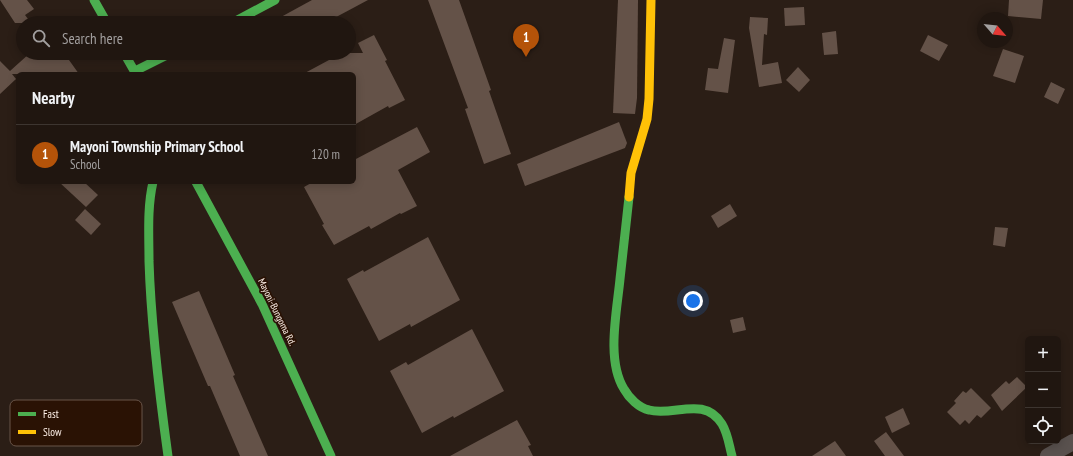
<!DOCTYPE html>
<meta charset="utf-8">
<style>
:root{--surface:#201610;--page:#2d231e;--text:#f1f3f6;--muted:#a29f9f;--line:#3d3530;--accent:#b45309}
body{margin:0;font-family:"PT Sans Narrow",sans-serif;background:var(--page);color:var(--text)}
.controls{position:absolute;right:12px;bottom:12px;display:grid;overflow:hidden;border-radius:6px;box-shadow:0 2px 10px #0003}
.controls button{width:36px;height:36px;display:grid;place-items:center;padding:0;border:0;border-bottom:1px solid var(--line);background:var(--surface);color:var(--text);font:20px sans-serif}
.compass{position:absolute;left:977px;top:12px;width:36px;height:36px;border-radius:50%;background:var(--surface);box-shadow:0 2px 10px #0003;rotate:118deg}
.you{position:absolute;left:693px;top:301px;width:14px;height:14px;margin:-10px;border:3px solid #fff;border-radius:50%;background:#1a73e8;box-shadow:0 0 0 6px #1a73e833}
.badge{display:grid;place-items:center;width:26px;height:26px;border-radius:50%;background:var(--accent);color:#fff;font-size:13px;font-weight:700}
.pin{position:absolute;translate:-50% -33px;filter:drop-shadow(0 1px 2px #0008)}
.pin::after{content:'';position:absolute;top:21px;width:14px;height:12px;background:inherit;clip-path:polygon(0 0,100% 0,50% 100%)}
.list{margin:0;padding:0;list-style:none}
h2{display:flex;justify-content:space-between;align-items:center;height:52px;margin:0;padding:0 16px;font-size:17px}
h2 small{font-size:13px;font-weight:400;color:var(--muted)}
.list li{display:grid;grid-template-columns:26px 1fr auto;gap:12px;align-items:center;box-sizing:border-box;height:60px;padding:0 16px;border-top:1px solid var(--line)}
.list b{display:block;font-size:15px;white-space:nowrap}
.list p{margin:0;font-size:13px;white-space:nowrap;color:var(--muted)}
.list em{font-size:13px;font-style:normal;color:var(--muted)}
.icon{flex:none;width:22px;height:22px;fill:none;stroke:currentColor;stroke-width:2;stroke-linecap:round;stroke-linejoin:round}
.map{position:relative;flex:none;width:1073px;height:456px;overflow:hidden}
.search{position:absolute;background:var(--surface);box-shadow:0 2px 10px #0003;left:16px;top:16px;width:340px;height:44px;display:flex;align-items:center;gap:10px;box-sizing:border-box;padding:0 14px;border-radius:22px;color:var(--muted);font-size:15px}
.panel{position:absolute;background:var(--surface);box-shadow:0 2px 10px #0003;left:16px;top:72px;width:340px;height:112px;border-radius:6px}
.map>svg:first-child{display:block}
.building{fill:#645248}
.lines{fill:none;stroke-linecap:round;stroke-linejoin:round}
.street{stroke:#59514e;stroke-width:16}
.fast{stroke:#4caf50;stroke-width:9}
.slow{stroke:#ffc107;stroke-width:9}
.labels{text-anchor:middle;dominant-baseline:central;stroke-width:3.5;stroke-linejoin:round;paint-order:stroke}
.street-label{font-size:10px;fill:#fdefe7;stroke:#2a1204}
.key{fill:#2a1204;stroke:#695448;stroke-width:1}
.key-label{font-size:11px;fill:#fdefe7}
</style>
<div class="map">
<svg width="1073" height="456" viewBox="0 0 1073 456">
<rect width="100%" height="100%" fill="#2b1e16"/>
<g class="building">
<polygon points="0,0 27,0 34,9 25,15 31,23 15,23"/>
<polygon points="312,0 368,0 325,23 270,23"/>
<polygon points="428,0 459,0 491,90 489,91 511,154 484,164 465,109 468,108"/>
<polygon points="618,0 638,0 637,98 635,114 613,113"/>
<polygon points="1009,0 1043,0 1041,19 1008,16"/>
<polygon points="804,7 805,25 785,26 784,8"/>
<polygon points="750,17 768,18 767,35 764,34 762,65 778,62 782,83 759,87 749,28"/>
<polygon points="836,31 838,54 824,55 822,33"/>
<polygon points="374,35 387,60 385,61 405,100 389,108 388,106 354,125 354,74 303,74 342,53 363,53 358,43"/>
<polygon points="928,35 948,45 939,61 920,51"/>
<polygon points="724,38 735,40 728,93 705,90 708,68 718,69"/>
<polygon points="1003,49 1024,56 1015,83 993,76"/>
<polygon points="30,53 64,53 79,74 12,74 16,79 0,94 0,61 10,71"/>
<polygon points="798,67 810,80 799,92 786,80"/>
<polygon points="1051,82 1065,89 1058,104 1044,97"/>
<polygon points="619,122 627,143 625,148 525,186 517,164"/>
<polygon points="417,127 430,152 398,170 417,206 401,214 400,213 371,229 369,226 334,245 322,225 324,224 304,187 313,182 354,182 354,160"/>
<polygon points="59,182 84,182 98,195 86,207"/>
<polygon points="730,204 737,216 718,228 711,216"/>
<polygon points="85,209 101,224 91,235 75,220"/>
<polygon points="995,227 1008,228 1005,247 993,245"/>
<polygon points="428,237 460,300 411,327 410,324 379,341 347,279 363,270 364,272"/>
<polygon points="199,291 235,375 233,376 268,456 240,456 210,386 208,386 172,302"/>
<polygon points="743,317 746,330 733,333 730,320"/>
<polygon points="472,329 504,391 454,418 453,416 422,433 390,371 406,362 408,365"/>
<polygon points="1017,377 1027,387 1002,411 991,395 1006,381 1009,384"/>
<polygon points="971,388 991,408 981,418 977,415 969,424 965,420 960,425 947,412 956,403 954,401 963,391 966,393"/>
<polygon points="903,408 910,424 892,433 885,417"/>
<polygon points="517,420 531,445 528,446 533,456 450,456"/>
<polygon points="886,432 904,456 885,456 874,441"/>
<polygon points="835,441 846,456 812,456"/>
</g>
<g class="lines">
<polyline class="street" points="1048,456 1073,442"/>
<g class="fast">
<polyline points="94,0 107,23"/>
<polyline points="232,23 275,0"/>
<polyline points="124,53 136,74"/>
<polyline points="135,71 171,53"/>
<path d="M153 182C147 208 149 235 149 261 151 326 159 391 168 456"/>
<polyline points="196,182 262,304 331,456"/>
<path d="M629 197C626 224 623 252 620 279 617 311 606 360 624 389 629 398 639 408 649 410 673 417 704 395 722 424 728 434 729 445 732 456"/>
</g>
<polyline class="slow" points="629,197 631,173 647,119 649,99 651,0"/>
</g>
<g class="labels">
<g class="street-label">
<text transform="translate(277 312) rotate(64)">Mayoni-Bungoma Rd.</text>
</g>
</g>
<rect x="10" y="400" width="132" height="46" rx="6" class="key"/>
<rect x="18" y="412" width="18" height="4" fill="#4caf50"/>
<rect x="18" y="430" width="18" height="4" fill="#ffc107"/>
<g class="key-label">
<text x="43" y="418">Fast</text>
<text x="43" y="436">Slow</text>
</g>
</svg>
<div class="controls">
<button>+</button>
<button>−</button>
<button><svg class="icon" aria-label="locate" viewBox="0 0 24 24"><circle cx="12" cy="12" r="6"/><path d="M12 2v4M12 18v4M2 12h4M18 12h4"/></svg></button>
</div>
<svg class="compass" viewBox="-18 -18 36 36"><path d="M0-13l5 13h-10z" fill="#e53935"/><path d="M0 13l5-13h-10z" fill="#a29f9f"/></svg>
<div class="you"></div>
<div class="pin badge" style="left:526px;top:57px">1</div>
<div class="search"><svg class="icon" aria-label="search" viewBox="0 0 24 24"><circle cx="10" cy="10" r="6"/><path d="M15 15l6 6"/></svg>Search here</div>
<section class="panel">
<h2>Nearby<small></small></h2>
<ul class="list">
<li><span class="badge">1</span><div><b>Mayoni Township Primary School</b><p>School</p></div><em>120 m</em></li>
</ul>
</section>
</div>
